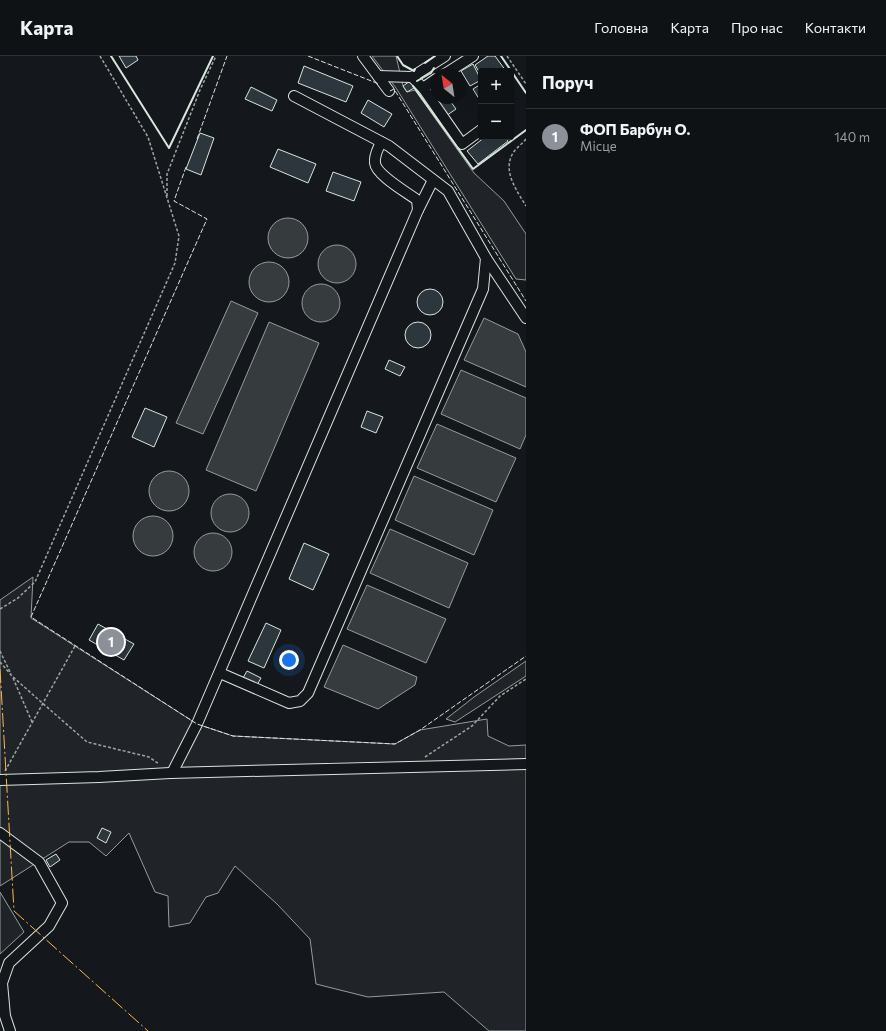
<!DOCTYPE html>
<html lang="uk">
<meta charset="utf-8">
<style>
:root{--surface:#0f1215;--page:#181b1e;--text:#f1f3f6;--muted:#9b9ea0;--line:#2f3234;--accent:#8c9099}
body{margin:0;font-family:Commissioner,sans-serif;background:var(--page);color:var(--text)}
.controls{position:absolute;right:12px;top:12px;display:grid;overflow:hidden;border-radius:4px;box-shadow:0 4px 16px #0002}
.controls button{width:36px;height:36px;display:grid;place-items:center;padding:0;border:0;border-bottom:1px solid var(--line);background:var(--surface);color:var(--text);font:20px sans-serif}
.compass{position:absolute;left:430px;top:12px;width:36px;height:36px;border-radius:50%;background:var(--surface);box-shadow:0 4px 16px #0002;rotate:330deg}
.you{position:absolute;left:289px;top:604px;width:14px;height:14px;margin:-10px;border:3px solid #fff;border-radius:50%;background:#1a73e8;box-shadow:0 0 0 6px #1a73e833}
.badge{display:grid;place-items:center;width:26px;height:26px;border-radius:50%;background:var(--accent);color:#fff;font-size:13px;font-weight:700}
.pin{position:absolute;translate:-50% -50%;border:2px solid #fff;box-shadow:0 1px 4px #0006}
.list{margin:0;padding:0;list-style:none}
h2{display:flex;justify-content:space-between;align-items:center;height:52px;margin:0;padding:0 16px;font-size:17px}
h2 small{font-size:13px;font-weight:400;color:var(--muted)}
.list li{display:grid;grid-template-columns:26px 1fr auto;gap:12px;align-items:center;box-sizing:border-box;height:56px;padding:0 16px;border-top:1px solid var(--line)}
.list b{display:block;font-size:15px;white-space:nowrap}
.list p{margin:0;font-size:13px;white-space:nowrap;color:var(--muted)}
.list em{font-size:13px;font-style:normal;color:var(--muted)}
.map{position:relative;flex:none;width:526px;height:975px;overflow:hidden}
header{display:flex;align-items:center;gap:24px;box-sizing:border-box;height:56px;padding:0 20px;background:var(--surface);border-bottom:1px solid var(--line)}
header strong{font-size:19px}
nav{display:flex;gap:22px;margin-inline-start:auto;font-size:14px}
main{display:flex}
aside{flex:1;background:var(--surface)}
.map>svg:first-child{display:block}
.green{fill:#202428;stroke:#939e99}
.water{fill:#363b3e;stroke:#939e99}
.building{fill:#2c363c;stroke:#d8e6dc}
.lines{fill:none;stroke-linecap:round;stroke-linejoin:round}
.minor-casing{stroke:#d8e6dc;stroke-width:12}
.path{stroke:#9da8a2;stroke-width:1.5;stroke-dasharray:3 2;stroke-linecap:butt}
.minor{stroke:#14181c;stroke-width:10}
.fence{stroke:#d8e6dc;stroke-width:1;stroke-dasharray:5 2;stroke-linecap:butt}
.wall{stroke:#d8e6dc;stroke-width:2}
.power{stroke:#ffb74d;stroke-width:1;stroke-dasharray:14 3 2 3;stroke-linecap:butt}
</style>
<header>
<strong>Карта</strong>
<nav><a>Головна</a><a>Карта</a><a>Про нас</a><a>Контакти</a></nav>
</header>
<main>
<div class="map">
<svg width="526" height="975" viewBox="0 0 526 975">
<rect width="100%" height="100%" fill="#14181c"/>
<g class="green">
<polygon points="372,0 396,0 403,30 407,36 415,34 474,117 504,145 526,178 526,224 516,223 396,32"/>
<polygon points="33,521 31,562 197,668 233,680 395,688 420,674 487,663 488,680 509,690 526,689 526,975 489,975 444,936 368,941 316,928 310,883 277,848 235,810 218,837 206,841 190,867 169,871 168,840 155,836 129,777 106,800 89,786 69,786 0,830 0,544"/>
<polygon points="526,605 526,620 455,666 446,663 474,641"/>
<polygon points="0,836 24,876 0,898"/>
</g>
<g class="water">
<circle cx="288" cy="182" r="20"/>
<circle cx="337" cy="208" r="19"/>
<circle cx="269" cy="226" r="20"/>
<circle cx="321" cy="247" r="19"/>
<polygon points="231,245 258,257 203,378 176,367"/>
<polygon points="484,262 518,278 526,296 526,331 464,304"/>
<polygon points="269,266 319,287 256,435 206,414"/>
<polygon points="461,314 526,342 526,379 520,393 441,358"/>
<polygon points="437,368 516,402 496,446 417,412"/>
<circle cx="169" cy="435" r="20"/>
<polygon points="414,420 493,454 474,499 395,464"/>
<circle cx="230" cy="457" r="19"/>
<circle cx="153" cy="480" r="20"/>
<polygon points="390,473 468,507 449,552 370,517"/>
<circle cx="213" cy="496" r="19"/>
<polygon points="367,529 446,563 426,607 347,573"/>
<polygon points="343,589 417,621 415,629 378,653 324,631"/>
</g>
<g class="building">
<polygon points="119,0 136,0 138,4 126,12"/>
<polygon points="488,0 495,0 506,15 481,15 481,19 475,9"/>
<polygon points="473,8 481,24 470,30 461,15"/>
<polygon points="304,10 353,30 346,46 298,27"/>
<polygon points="410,25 414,32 407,36 403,30"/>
<polygon points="481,28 481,46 473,33"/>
<polygon points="251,31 277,44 272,55 245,43"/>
<polygon points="436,36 436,42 448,42 456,53 446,60 432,39"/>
<polygon points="368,44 392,58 384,71 361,57"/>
<polygon points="200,77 214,82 201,119 186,113"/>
<polygon points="485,81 505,81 508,85 478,108 467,95"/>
<polygon points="278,93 316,108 308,127 270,111"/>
<polygon points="333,116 361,126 354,145 326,135"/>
<circle cx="430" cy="246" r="13"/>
<circle cx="418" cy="279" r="13"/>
<polygon points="389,304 405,311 400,320 385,313"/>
<polygon points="145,352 167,361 154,391 132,381"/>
<polygon points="367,355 383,361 376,377 361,371"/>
<polygon points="304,487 329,498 313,534 289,523"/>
<polygon points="266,567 281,574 264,612 248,605"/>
<polygon points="98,568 134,588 124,604 89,584"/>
<polygon points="247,615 261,622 257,629 243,622"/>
<polygon points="102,772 111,776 106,787 97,782"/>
<polygon points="56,798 60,804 50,811 46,804"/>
</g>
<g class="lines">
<g class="minor-casing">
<g id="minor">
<polyline points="363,0 389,35"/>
<polyline points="445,18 473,0"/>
<polyline points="378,20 412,21 423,32 436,23"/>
<polyline points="412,21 445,0"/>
<polyline points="423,32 462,88 481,74"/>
<polyline points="294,40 389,90 448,135 486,202 526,262"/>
<path d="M381 86C378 93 374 99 375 107 376 119 408 137 417 144L418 154"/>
<polyline points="220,617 289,647 300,645 308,637 483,233 486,202"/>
<polyline points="172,717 197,668 418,154 433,124"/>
<polyline points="0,724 99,721 170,717 526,708"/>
<polyline points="0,777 39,806 62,847 49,870 9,907 2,927 5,960 10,975"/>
</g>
</g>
<g class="path">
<polyline points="507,0 526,28"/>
<path d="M526 83C522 88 516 92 513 97 502 115 517 135 526 150"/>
<polyline points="167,140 167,118 200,34 216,0"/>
<polyline points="0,553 18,542 35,526 175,207 179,180 148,81 100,0"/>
<polyline points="0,595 11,618"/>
<polyline points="0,606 12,620 40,645 87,686 149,701 159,708"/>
<polyline points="13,622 32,666"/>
<polyline points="425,701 472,670 500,640 526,623"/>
<polyline points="5,715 75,590"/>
</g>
<use href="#minor" class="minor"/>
<g class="fence">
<polyline points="308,0 379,28"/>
<polyline points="390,35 394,33 526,245"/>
<polyline points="197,83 227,0"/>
<polyline points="186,111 174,145 207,163 31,561 197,668 233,680 395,688 420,674 526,600"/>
</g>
<g class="wall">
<polyline points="111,0 169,92 213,0"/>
<polyline points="397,0 403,9 414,15 415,13"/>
<polyline points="501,0 526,37"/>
<polyline points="425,7 435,0"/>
<polyline points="417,25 431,17 434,12"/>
<polyline points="413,30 473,113 526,74"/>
</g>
<polyline class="power" points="0,613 14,855 148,975"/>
</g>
</svg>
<div class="controls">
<button>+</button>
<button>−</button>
</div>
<svg class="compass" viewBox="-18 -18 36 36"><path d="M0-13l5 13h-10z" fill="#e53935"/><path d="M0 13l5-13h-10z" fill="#9b9ea0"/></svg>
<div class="you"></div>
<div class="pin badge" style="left:111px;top:586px">1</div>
</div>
<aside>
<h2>Поруч<small></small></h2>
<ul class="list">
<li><span class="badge">1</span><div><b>ФОП Барбун О.</b><p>Місце</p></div><em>140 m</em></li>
</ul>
</aside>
</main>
